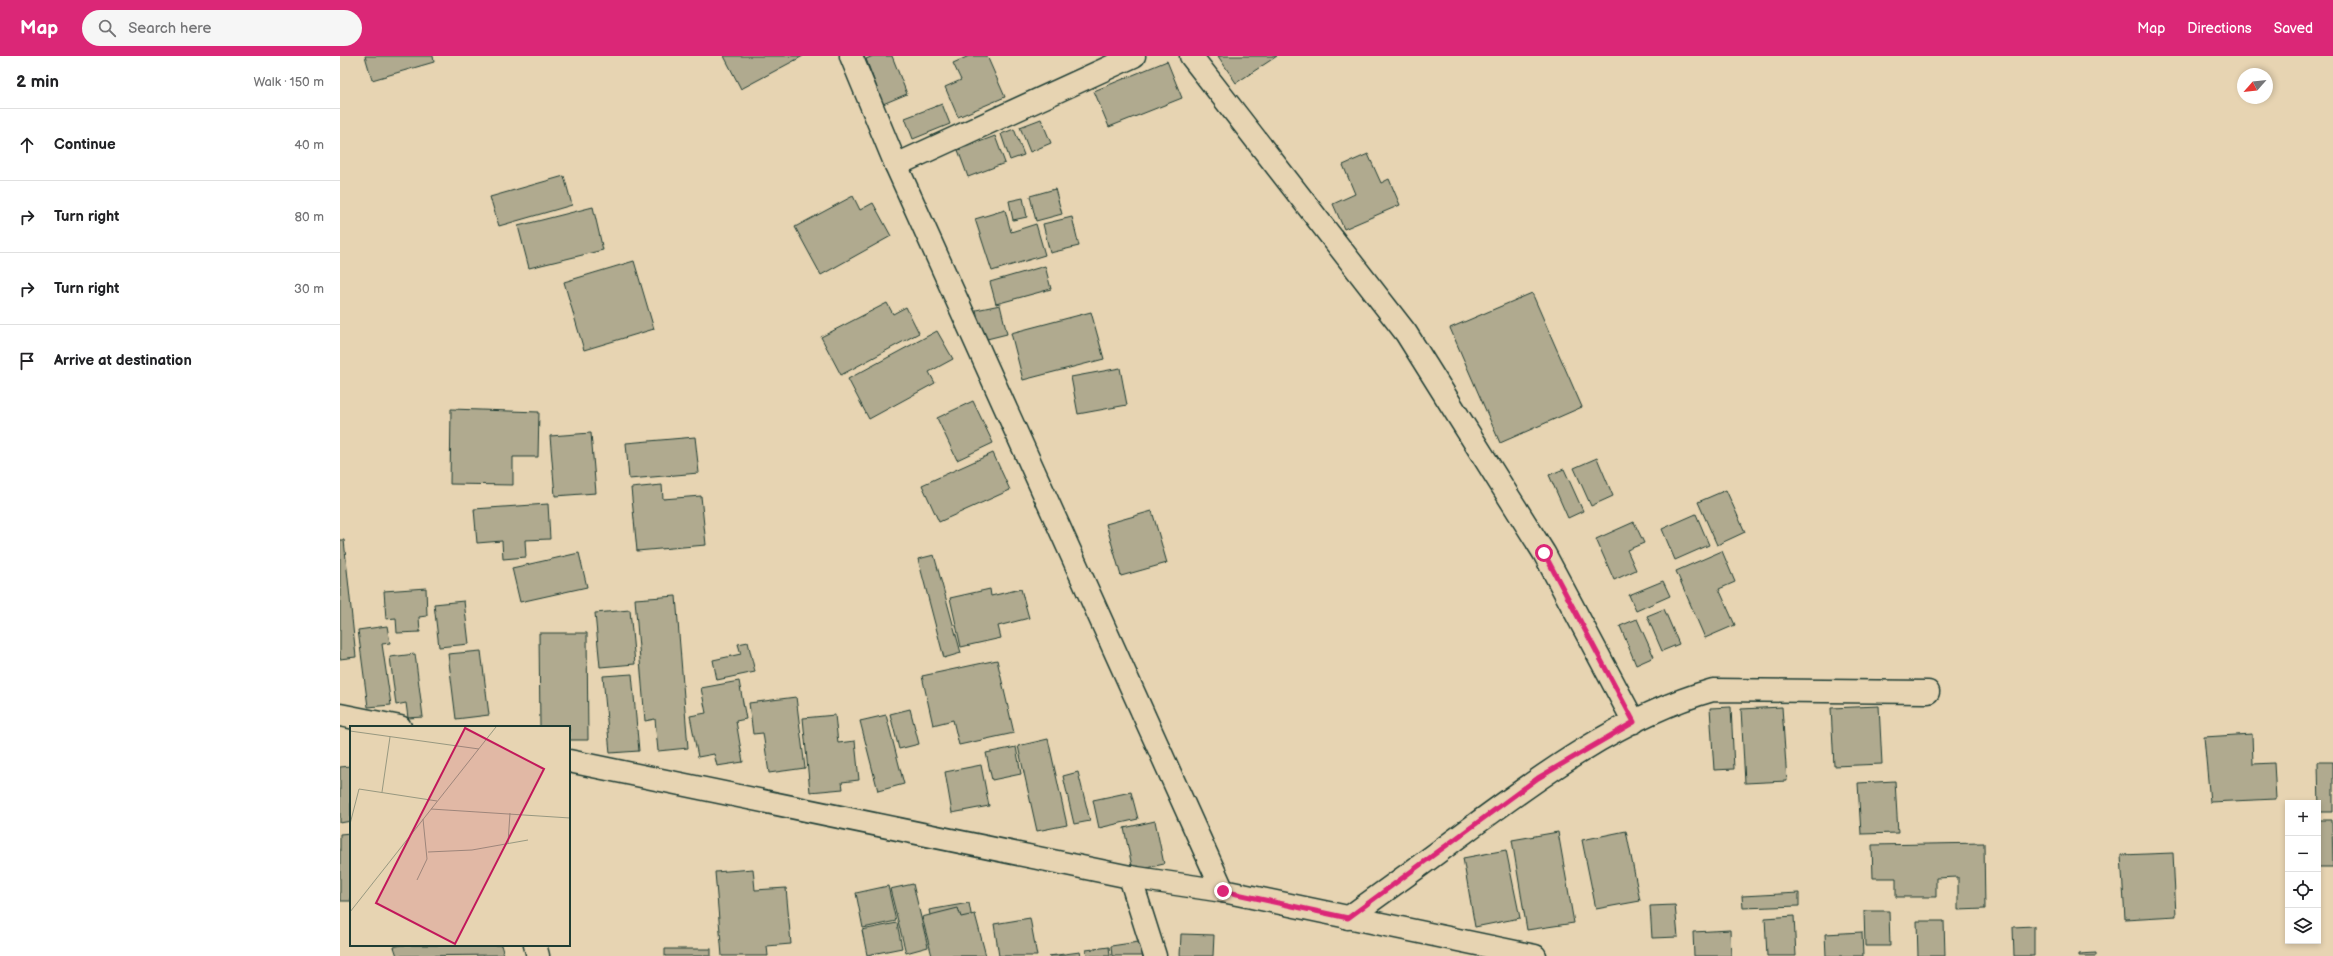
<!DOCTYPE html>
<meta charset="utf-8">
<style>
:root{--surface:#fff;--page:#f6f6f6;--text:#202124;--muted:#757577;--line:#e0e0e0;--accent:#db2777}
body{margin:0;font-family:"Balsamiq Sans",sans-serif;background:var(--page);color:var(--text)}
.controls{position:absolute;right:12px;bottom:12px;display:grid;overflow:hidden;border-radius:0px;box-shadow:0 2px 6px #0003}
.controls button{width:36px;height:36px;display:grid;place-items:center;padding:0;border:0;border-bottom:1px solid var(--line);background:var(--surface);color:var(--text);font:20px sans-serif}
.compass{position:absolute;left:1897px;top:12px;width:36px;height:36px;border-radius:50%;background:var(--surface);box-shadow:0 2px 6px #0003;rotate:243deg}
.stop{position:absolute;width:12px;height:12px;margin:-9px;border:3px solid #db2777;border-radius:50%;background:#fff}
.stop.end{background:#db2777;border-color:#fff;box-shadow:0 1px 4px #0008}
.list{margin:0;padding:0;list-style:none}
h2{display:flex;justify-content:space-between;align-items:center;height:52px;margin:0;padding:0 16px;font-size:17px}
h2 small{font-size:13px;font-weight:400;color:var(--muted)}
.list li{display:grid;grid-template-columns:26px 1fr auto;gap:12px;align-items:center;box-sizing:border-box;height:72px;padding:0 16px;border-top:1px solid var(--line)}
.list b{display:block;font-size:15px;white-space:nowrap}
.list em{font-size:13px;font-style:normal;color:var(--muted)}
.icon{flex:none;width:22px;height:22px;fill:none;stroke:currentColor;stroke-width:2;stroke-linecap:round;stroke-linejoin:round}
.map{position:relative;flex:none;width:1993px;height:900px;overflow:hidden}
header{display:flex;align-items:center;gap:24px;box-sizing:border-box;height:56px;padding:0 20px;background:var(--accent);color:#fff}
header strong{font-size:19px}
nav{display:flex;gap:22px;margin-inline-start:auto;font-size:14px}
.search{width:280px;height:36px;background:var(--page);display:flex;align-items:center;gap:10px;box-sizing:border-box;padding:0 14px;border-radius:22px;color:var(--muted);font-size:15px}
main{display:flex}
aside{flex:1;background:var(--surface)}
.map>svg:first-child{display:block}
.building{fill:#b0aa8f;stroke:#1f3d34}
.lines{fill:none;stroke-linecap:round;stroke-linejoin:round}
.minor-casing{stroke:#1f3d34;stroke-width:25}
.minor{stroke:#e7d4b2;stroke-width:22}
.route{stroke:#db2777;stroke-width:5}
.inset-road{fill:none;stroke:#979880;stroke-width:1}
.view{fill:#c2185b;fill-opacity:0.15;stroke:#c2185b;stroke-width:2}
.inset-edge{fill:none;stroke:#1f3d34;stroke-width:2}
</style>
<header>
<strong>Map</strong>
<div class="search"><svg class="icon" aria-label="search" viewBox="0 0 24 24"><circle cx="10" cy="10" r="6"/><path d="M15 15l6 6"/></svg>Search here</div>
<nav><a>Map</a><a>Directions</a><a>Saved</a></nav>
</header>
<main>
<aside>
<h2>2 min<small>Walk · 150 m</small></h2>
<ul class="list">
<li><svg class="icon" aria-label="ahead" viewBox="0 0 24 24"><path d="M12 20V5M6 11l6-6 6 6"/></svg><div><b>Continue</b></div><em>40 m</em></li>
<li><svg class="icon" aria-label="right" viewBox="0 0 24 24"><path d="M7 20v-9h11M14 6l5 5-5 5"/></svg><div><b>Turn right</b></div><em>80 m</em></li>
<li><svg class="icon" aria-label="right" viewBox="0 0 24 24"><path d="M7 20v-9h11M14 6l5 5-5 5"/></svg><div><b>Turn right</b></div><em>30 m</em></li>
<li><svg class="icon" aria-label="arrive" viewBox="0 0 24 24"><path d="M6 21V4h12l-3 4 3 4H6"/></svg><div><b>Arrive at destination</b></div></li>
</ul>
</aside>
<div class="map">
<svg width="1993" height="900" viewBox="0 0 1993 900">
<rect width="100%" height="100%" fill="#e7d4b2"/>
<filter id="ink" filterUnits="userSpaceOnUse"><feTurbulence type="fractalNoise" baseFrequency=".025" numOctaves="2"/><feDisplacementMap in="SourceGraphic" scale="8" xChannelSelector="R" yChannelSelector="G"/><feConvolveMatrix kernelMatrix="1 2 1 2 8 2 1 2 1" color-interpolation-filters="sRGB"/></filter>
<g filter="url(#ink)">
<g class="building">
<polygon points="25,0 93,0 94,6 32,24"/>
<polygon points="384,0 463,0 401,33"/>
<polygon points="533,0 552,0 567,38 543,48 526,3"/>
<polygon points="629,0 647,0 665,41 618,61 605,31 621,24 613,7"/>
<polygon points="878,0 937,0 896,27"/>
<polygon points="827,5 842,42 769,71 754,35"/>
<polygon points="602,48 610,68 573,83 565,62"/>
<polygon points="701,63 711,87 690,96 680,71"/>
<polygon points="674,73 684,99 670,104 661,78"/>
<polygon points="655,80 665,107 628,121 618,94"/>
<polygon points="1028,98 1041,127 1049,123 1060,149 1004,173 993,148 1015,138 1003,109"/>
<polygon points="224,120 232,149 159,170 150,141"/>
<polygon points="715,133 722,158 696,165 690,140"/>
<polygon points="513,140 520,154 533,147 551,180 481,219 455,171"/>
<polygon points="683,142 687,161 673,164 669,145"/>
<polygon points="253,151 263,194 189,212 178,170"/>
<polygon points="665,154 671,176 696,168 705,199 652,215 635,163"/>
<polygon points="732,161 739,190 710,197 703,168"/>
<polygon points="294,205 314,273 244,294 224,226"/>
<polygon points="705,210 711,233 656,248 650,226"/>
<polygon points="1192,237 1242,351 1160,387 1110,272"/>
<polygon points="547,247 553,258 566,251 579,277 501,319 481,281"/>
<polygon points="660,249 667,278 643,284 636,254"/>
<polygon points="751,256 764,303 683,324 671,277"/>
<polygon points="597,275 613,303 589,316 595,327 529,363 508,323"/>
<polygon points="780,312 787,349 738,358 731,321"/>
<polygon points="633,345 653,387 617,404 597,362"/>
<polygon points="111,353 199,356 198,401 173,401 173,429 110,428"/>
<polygon points="251,377 256,437 215,440 210,380"/>
<polygon points="355,381 359,417 289,423 286,387"/>
<polygon points="653,397 670,434 599,466 582,429"/>
<polygon points="1257,402 1273,440 1251,450 1234,412"/>
<polygon points="1224,413 1243,455 1228,462 1209,419"/>
<polygon points="322,429 323,443 361,440 366,489 297,495 291,432"/>
<polygon points="1386,434 1405,476 1377,489 1358,446"/>
<polygon points="208,448 210,483 185,484 186,501 163,503 162,485 137,487 134,453"/>
<polygon points="812,455 827,507 781,520 766,468"/>
<polygon points="1356,458 1369,489 1335,504 1322,473"/>
<polygon points="1294,466 1304,487 1287,494 1296,514 1274,524 1256,483"/>
<polygon points="0,484 4,484 16,601 0,603"/>
<polygon points="1382,495 1395,526 1379,533 1395,569 1365,582 1336,515"/>
<polygon points="239,497 247,531 180,546 172,512"/>
<polygon points="594,499 621,597 604,602 578,503"/>
<polygon points="1323,525 1330,540 1296,555 1289,539"/>
<polygon points="86,532 87,560 79,561 80,576 57,577 56,562 46,563 44,535"/>
<polygon points="650,533 651,540 681,533 689,562 658,570 661,582 621,591 610,542"/>
<polygon points="336,540 348,692 318,695 315,663 305,665 295,543"/>
<polygon points="124,545 129,588 99,591 94,548"/>
<polygon points="1324,553 1339,588 1322,595 1307,560"/>
<polygon points="290,554 295,608 260,611 255,557"/>
<polygon points="1297,563 1314,601 1296,609 1280,570"/>
<polygon points="47,570 50,587 42,588 51,649 28,651 18,574"/>
<polygon points="199,577 247,577 248,684 229,684 229,671 200,671"/>
<polygon points="408,586 415,616 377,624 373,604 401,598 398,588"/>
<polygon points="141,595 149,659 116,663 108,598"/>
<polygon points="75,598 83,661 68,662 66,647 56,649 50,601"/>
<polygon points="657,604 674,677 619,689 613,664 593,669 582,620"/>
<polygon points="292,618 299,695 270,697 263,620"/>
<polygon points="399,625 406,663 396,665 403,706 377,710 374,698 358,701 350,660 366,657 361,632"/>
<polygon points="456,641 465,712 429,717 423,677 413,678 409,647"/>
<polygon points="1539,650 1542,708 1494,710 1491,652"/>
<polygon points="1391,651 1394,713 1374,714 1370,652"/>
<polygon points="1442,651 1447,725 1405,727 1401,653"/>
<polygon points="570,653 579,688 559,693 550,658"/>
<polygon points="495,659 498,687 515,685 519,724 502,726 503,733 470,736 463,662"/>
<polygon points="546,659 564,728 538,735 520,665"/>
<polygon points="1912,678 1913,708 1934,707 1936,743 1870,746 1864,681"/>
<polygon points="708,683 727,769 697,775 678,690"/>
<polygon points="676,691 681,718 652,724 646,697"/>
<polygon points="1978,706 1993,706 1993,756 1979,756"/>
<polygon points="641,709 649,750 612,757 605,716"/>
<polygon points="11,710 11,765 0,767 0,711"/>
<polygon points="738,716 750,765 734,768 723,720"/>
<polygon points="1555,725 1558,777 1521,778 1518,727"/>
<polygon points="791,736 798,763 759,772 753,744"/>
<polygon points="1978,764 1992,764 1993,811 1978,811"/>
<polygon points="815,765 824,808 793,815 784,772"/>
<polygon points="1286,775 1300,845 1256,853 1242,784"/>
<polygon points="1218,776 1234,867 1187,874 1172,784"/>
<polygon points="11,777 11,845 0,845 0,778"/>
<polygon points="1644,787 1645,853 1618,854 1618,821 1596,822 1596,841 1556,841 1556,822 1533,822 1532,789"/>
<polygon points="1166,794 1180,862 1135,871 1123,802"/>
<polygon points="1833,797 1836,860 1785,863 1781,799"/>
<polygon points="413,813 415,834 446,832 451,888 427,890 428,900 382,900 375,816"/>
<polygon points="573,828 588,891 566,897 550,833"/>
<polygon points="548,830 556,865 523,872 516,837"/>
<polygon points="1459,837 1459,850 1403,852 1402,840"/>
<polygon points="629,847 639,900 598,900 589,854"/>
<polygon points="1335,849 1338,881 1312,882 1310,850"/>
<polygon points="618,852 621,861 635,858 646,900 592,900 582,861"/>
<polygon points="1524,855 1549,855 1550,890 1525,890"/>
<polygon points="1454,860 1456,900 1427,900 1425,862"/>
<polygon points="690,862 697,900 659,900 654,868"/>
<polygon points="1577,865 1604,865 1605,900 1578,900"/>
<polygon points="557,867 562,892 527,899 522,874"/>
<polygon points="1694,870 1694,900 1674,900 1673,871"/>
<polygon points="1390,874 1391,900 1354,900 1353,876"/>
<polygon points="1522,876 1523,900 1486,900 1485,878"/>
<polygon points="841,878 874,879 873,900 840,900"/>
<polygon points="805,885 807,900 772,900 771,890"/>
<polygon points="61,889 161,889 164,899 57,900 54,891"/>
<polygon points="769,891 770,900 747,900 746,894"/>
<rect x="325" y="893" width="46" height="7"/>
<polygon points="740,896 741,900 709,900"/>
<polygon points="1756,897 1756,900 1739,900 1739,898"/>
</g>
<g class="lines">
<g class="minor-casing">
<g id="minor">
<polyline points="511,0 556,109 883,835"/>
<polyline points="851,0 1066,277 1204,497 1294,666"/>
<polyline points="556,109 794,0"/>
<polyline points="0,659 60,671"/>
<polyline points="229,705 790,821 883,835 1195,900"/>
<polyline points="790,821 815,900"/>
<path d="M1008 862C1043 836 1079 811 1113 785 1191 727 1279 660 1373 634L1588 636"/>
<polyline points="195,889 198,900"/>
</g>
</g>
<use href="#minor" class="minor"/>
</g>
</g>
<g class="lines" filter="url(#ink)">
<polyline class="route" points="883,835 1008,862 1198,722 1294,666 1204,497"/>
</g>
<g transform="translate(10 670)">
<rect width="220" height="220" fill="#e7d4b2"/>
<path class="inset-road" d="M0 5 129 23M32 66 40 11M81 83 220 92M0 98 9 63 87 75M158 117 160 87M78 126 122 124 178 114M67 154 77 133 73 93M0 186 146 1"/>
<path class="view" d="M115 2 194 43 105 218 26 177Z"/>
<rect width="220" height="220" class="inset-edge"/>
</g>
</svg>
<div class="controls">
<button>+</button>
<button>−</button>
<button><svg class="icon" aria-label="locate" viewBox="0 0 24 24"><circle cx="12" cy="12" r="6"/><path d="M12 2v4M12 18v4M2 12h4M18 12h4"/></svg></button>
<button><svg class="icon" aria-label="layers" viewBox="0 0 24 24"><path d="M12 4l9 5-9 5-9-5zM3 14l9 5 9-5"/></svg></button>
</div>
<svg class="compass" viewBox="-18 -18 36 36"><path d="M0-13l5 13h-10z" fill="#e53935"/><path d="M0 13l5-13h-10z" fill="#757577"/></svg>
<div class="stop" style="left:1204px;top:497px"></div>
<div class="stop end" style="left:883px;top:835px"></div>
</div>
</main>
